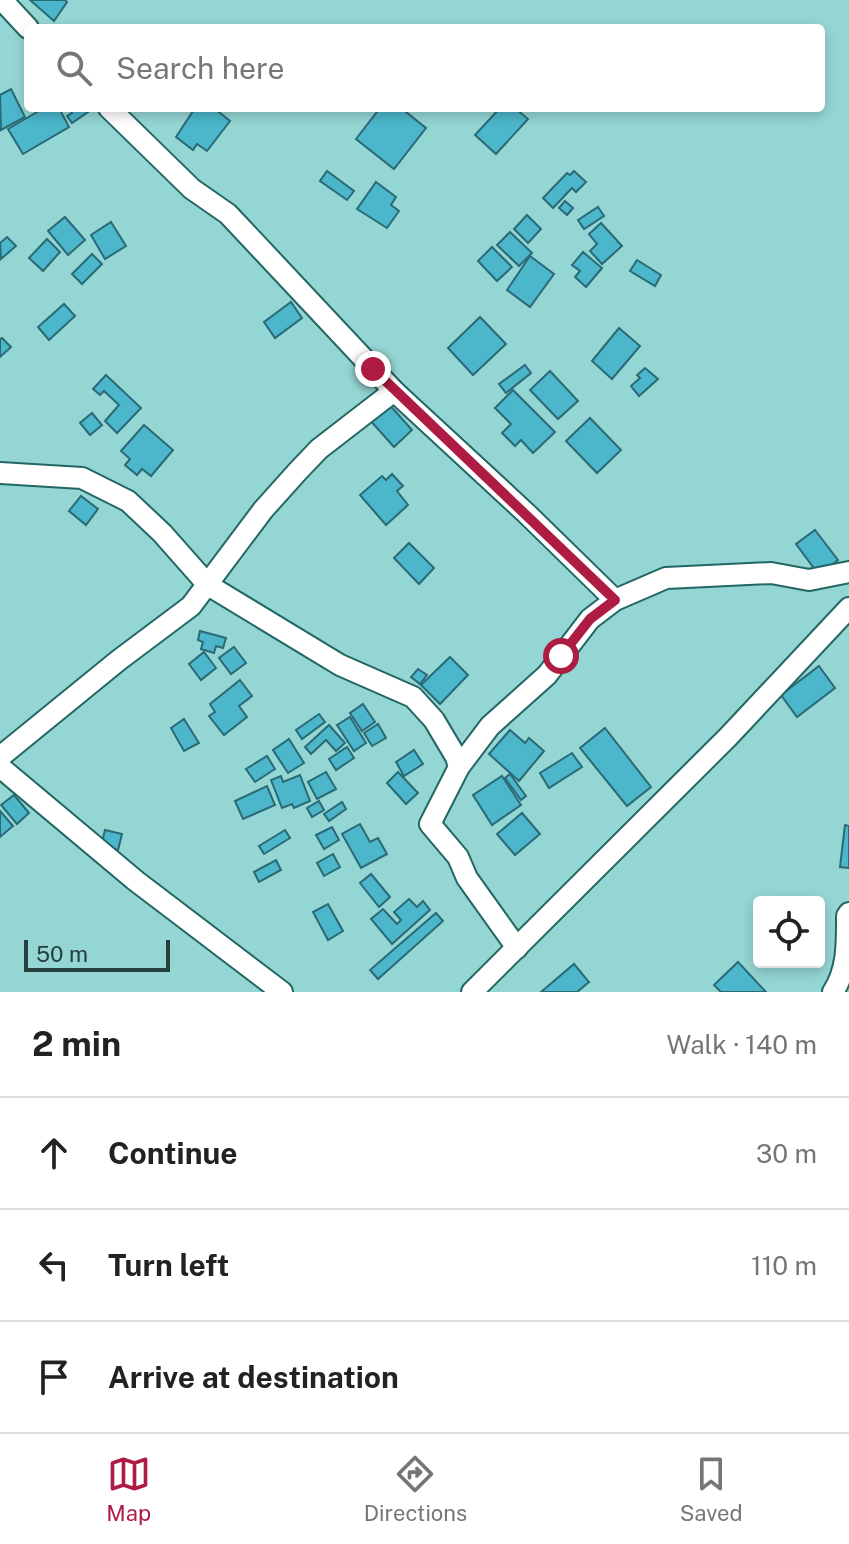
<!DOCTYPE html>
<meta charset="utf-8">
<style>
:root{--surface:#fff;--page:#f6f6f6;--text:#222;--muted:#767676;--line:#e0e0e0;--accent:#ae1b43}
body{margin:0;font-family:"Public Sans",sans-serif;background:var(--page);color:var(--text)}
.controls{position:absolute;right:24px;bottom:24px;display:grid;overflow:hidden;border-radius:8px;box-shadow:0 4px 12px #0003}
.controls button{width:72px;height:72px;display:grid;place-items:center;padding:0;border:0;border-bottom:2px solid var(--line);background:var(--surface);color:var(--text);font:40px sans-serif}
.scale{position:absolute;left:24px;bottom:20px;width:146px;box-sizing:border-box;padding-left:8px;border:4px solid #233f3e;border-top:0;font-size:22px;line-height:28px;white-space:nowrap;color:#233f3e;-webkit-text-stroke:6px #94d6d4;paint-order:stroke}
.stop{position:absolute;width:24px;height:24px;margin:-18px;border:6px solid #ae1b43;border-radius:50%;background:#fff}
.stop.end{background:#ae1b43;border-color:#fff;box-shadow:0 2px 8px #0008}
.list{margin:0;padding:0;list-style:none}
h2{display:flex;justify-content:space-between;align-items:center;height:104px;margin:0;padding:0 32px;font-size:34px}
h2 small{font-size:26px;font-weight:400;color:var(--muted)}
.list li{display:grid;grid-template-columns:52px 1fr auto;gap:24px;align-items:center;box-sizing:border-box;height:112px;padding:0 32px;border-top:2px solid var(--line)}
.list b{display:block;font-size:30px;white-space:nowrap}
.list em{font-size:26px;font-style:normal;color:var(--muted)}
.icon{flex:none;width:44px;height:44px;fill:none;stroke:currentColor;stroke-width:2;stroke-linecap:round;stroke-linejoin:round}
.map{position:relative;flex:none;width:849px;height:992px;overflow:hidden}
.search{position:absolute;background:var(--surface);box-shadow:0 4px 12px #0003;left:24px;right:24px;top:24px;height:88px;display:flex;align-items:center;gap:20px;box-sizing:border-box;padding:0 28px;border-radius:8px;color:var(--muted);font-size:30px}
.sheet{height:440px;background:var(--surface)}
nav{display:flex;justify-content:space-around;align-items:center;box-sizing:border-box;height:112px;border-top:2px solid var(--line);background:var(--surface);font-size:22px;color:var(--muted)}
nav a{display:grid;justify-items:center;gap:4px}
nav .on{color:var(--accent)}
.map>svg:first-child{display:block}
.building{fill:#4cb6ca;stroke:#2a6a76;stroke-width:2}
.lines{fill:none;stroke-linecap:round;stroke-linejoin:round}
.street-casing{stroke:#236765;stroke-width:24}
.street{stroke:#fff;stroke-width:20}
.route{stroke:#ae1b43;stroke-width:10}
</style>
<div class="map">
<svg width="849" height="992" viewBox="0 0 849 992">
<rect width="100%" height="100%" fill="#94d6d4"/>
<g class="building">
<polygon points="30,0 65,0 67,2 54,21"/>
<polygon points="11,89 25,117 1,130 0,95"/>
<polygon points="44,108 59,108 69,127 23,154 8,129"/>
<polygon points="69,108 90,108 91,110 72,123 67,116 72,113"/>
<polygon points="195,108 214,108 230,121 207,151 197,144 193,150 176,137"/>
<polygon points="380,108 401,108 426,128 394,169 356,139"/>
<polygon points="500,108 515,108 528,119 496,154 475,135"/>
<polygon points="327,171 354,191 347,200 320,181"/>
<polygon points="574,171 586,182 576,192 572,188 553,208 543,198 567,173 570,175"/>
<polygon points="376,182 396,197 391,205 399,211 387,228 357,209"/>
<polygon points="565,201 573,208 567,215 559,208"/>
<polygon points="598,207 604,216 584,229 578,220"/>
<polygon points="527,215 541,229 528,243 514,229"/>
<polygon points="65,217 85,240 68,255 48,231"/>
<polygon points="111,222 126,246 105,259 91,235"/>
<polygon points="601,223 622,246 602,264 590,251 597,244 589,234"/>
<polygon points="510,232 532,253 519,266 497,245"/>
<polygon points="7,237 16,246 1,259 0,243"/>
<polygon points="47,239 60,252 43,271 29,258"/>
<polygon points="492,247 512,267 497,281 478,261"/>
<polygon points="583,252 602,268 586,287 575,277 580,271 572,265"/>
<polygon points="92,254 102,264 82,284 72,274"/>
<polygon points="530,256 554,274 530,307 507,290"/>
<polygon points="637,260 661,275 655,286 630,271"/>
<polygon points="291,302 302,318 275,338 264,322"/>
<polygon points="64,304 75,316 49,340 38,327"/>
<polygon points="480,317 506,344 473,375 448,348"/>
<polygon points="619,328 640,346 612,379 592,361"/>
<polygon points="2,338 11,347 0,357 0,339"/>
<polygon points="525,365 531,373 506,393 499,384"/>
<polygon points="645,368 658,379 639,396 631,386 640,378 637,375"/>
<polygon points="550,371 578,401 558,419 530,390"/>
<polygon points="106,375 141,408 117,433 105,421 119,405 104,391 100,395 93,389"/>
<polygon points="513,390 555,432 533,453 521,440 515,446 502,433 511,424 495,408"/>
<polygon points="387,402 412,430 394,447 369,419"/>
<polygon points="92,413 102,425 90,435 80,423"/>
<polygon points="590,418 621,450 597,473 566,441"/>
<polygon points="144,425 173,450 151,476 142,469 137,475 125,465 130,459 121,451"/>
<polygon points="392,474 403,486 397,491 408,505 386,525 360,495 382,476 386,480"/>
<polygon points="81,496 98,509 86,525 69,511"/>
<polygon points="815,530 838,560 819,575 796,544"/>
<polygon points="409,543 434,568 419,584 394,558"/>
<polygon points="200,631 226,638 223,648 216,646 214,653 201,649 203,642 198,640"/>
<polygon points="234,647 246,663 231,674 219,658"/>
<polygon points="204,652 216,668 201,680 189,664"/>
<polygon points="450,657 468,675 440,704 421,685"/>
<polygon points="819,666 835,688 797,717 781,695"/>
<polygon points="418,669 427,675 420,684 411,677"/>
<polygon points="240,680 252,696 239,706 247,717 224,735 209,716 215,712 210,704"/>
<polygon points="363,704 375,722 362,731 350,713"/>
<polygon points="319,714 325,722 302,739 296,730"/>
<polygon points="350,717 366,743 354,751 337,725"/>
<polygon points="184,719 199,743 184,751 171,728"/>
<polygon points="378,724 386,738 372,746 364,733"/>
<polygon points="329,725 345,743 336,751 326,740 311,754 305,747"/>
<polygon points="605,728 651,787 627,806 580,748"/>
<polygon points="510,730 525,743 529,738 544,751 519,781 489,754"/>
<polygon points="289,739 304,763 288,773 273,750"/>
<polygon points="347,747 354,758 336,770 329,759"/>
<polygon points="414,750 423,764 404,776 396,762"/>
<polygon points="572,753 582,767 549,788 540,773"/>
<polygon points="267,756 275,769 255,782 246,769"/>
<polygon points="326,772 336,789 317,799 308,782"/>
<polygon points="398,772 418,793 406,804 387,783"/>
<polygon points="510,774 526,796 521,800 505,778"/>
<polygon points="300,775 310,801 294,808 292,804 282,808 271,780 281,776 283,782"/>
<polygon points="502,776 521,805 492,825 473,795"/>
<polygon points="267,786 275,805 243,819 235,801"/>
<polygon points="14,795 29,813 17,824 1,805"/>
<polygon points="319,801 324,810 312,817 307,808"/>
<polygon points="342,802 346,809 329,821 324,814"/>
<polygon points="0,811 13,826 0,837"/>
<polygon points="522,813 540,834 515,855 497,834"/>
<polygon points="360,824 370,842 378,838 387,854 361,868 342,834"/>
<polygon points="845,825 849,826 849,868 840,867"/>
<polygon points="332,827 339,840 324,849 316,835"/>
<polygon points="105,830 122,834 118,850 101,846"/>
<polygon points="285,830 290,838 264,854 259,846"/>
<polygon points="333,854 340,867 324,876 317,863"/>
<polygon points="276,860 281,870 259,882 254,872"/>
<polygon points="371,874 390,897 379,907 360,883"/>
<polygon points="409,899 417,907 423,901 430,910 392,944 371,919 383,909 397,924 401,920 394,912"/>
<polygon points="328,904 343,931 328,940 313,912"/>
<polygon points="436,913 443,921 378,979 370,970"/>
<polygon points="738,962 766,992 721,992 714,985"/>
<polygon points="574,964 589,982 577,992 541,992"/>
</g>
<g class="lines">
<g class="street-casing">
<g id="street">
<polyline points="2,0 28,28"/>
<polyline points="109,108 192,189 228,214 394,391 526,513 615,600"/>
<polyline points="0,473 82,478 128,501 162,533 208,585 340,665 413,697 434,720 456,757 459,767"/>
<polyline points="0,757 119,660 191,606 263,510 298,471 319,449 394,391"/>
<polyline points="0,767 136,881 282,992"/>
<polyline points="517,948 467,878 458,857 430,824 459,767 490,726 547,675 590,619 615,600 666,578 771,573 809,580 849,572"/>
<polyline points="472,992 728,737 849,608"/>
<path d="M833 992C848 969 847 942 847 916L849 913"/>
</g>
</g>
<use href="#street" class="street"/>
</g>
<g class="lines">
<polyline class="route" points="373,369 615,600 590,619 561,656"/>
</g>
</svg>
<div class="controls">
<button><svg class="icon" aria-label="locate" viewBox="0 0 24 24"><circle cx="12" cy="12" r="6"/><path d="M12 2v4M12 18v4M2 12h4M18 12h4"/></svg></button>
</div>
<div class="scale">50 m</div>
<div class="stop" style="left:561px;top:656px"></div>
<div class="stop end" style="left:373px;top:369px"></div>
<div class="search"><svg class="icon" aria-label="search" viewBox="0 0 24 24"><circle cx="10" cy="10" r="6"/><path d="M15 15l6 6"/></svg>Search here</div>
</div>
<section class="sheet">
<h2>2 min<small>Walk · 140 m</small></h2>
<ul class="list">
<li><svg class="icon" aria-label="ahead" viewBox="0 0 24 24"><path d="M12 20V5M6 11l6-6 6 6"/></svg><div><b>Continue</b></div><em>30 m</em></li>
<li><svg class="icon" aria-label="left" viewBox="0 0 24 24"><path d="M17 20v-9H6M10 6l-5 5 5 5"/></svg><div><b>Turn left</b></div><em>110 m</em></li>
<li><svg class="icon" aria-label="arrive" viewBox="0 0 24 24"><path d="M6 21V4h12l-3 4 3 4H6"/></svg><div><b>Arrive at destination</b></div></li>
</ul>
</section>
<nav>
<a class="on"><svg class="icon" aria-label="map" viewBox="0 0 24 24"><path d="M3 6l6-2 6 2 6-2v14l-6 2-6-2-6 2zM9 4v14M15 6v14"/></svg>Map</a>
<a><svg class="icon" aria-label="directions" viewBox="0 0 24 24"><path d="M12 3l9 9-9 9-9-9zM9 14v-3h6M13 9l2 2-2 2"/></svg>Directions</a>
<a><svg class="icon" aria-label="saved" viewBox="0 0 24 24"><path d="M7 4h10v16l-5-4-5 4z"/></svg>Saved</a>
</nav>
